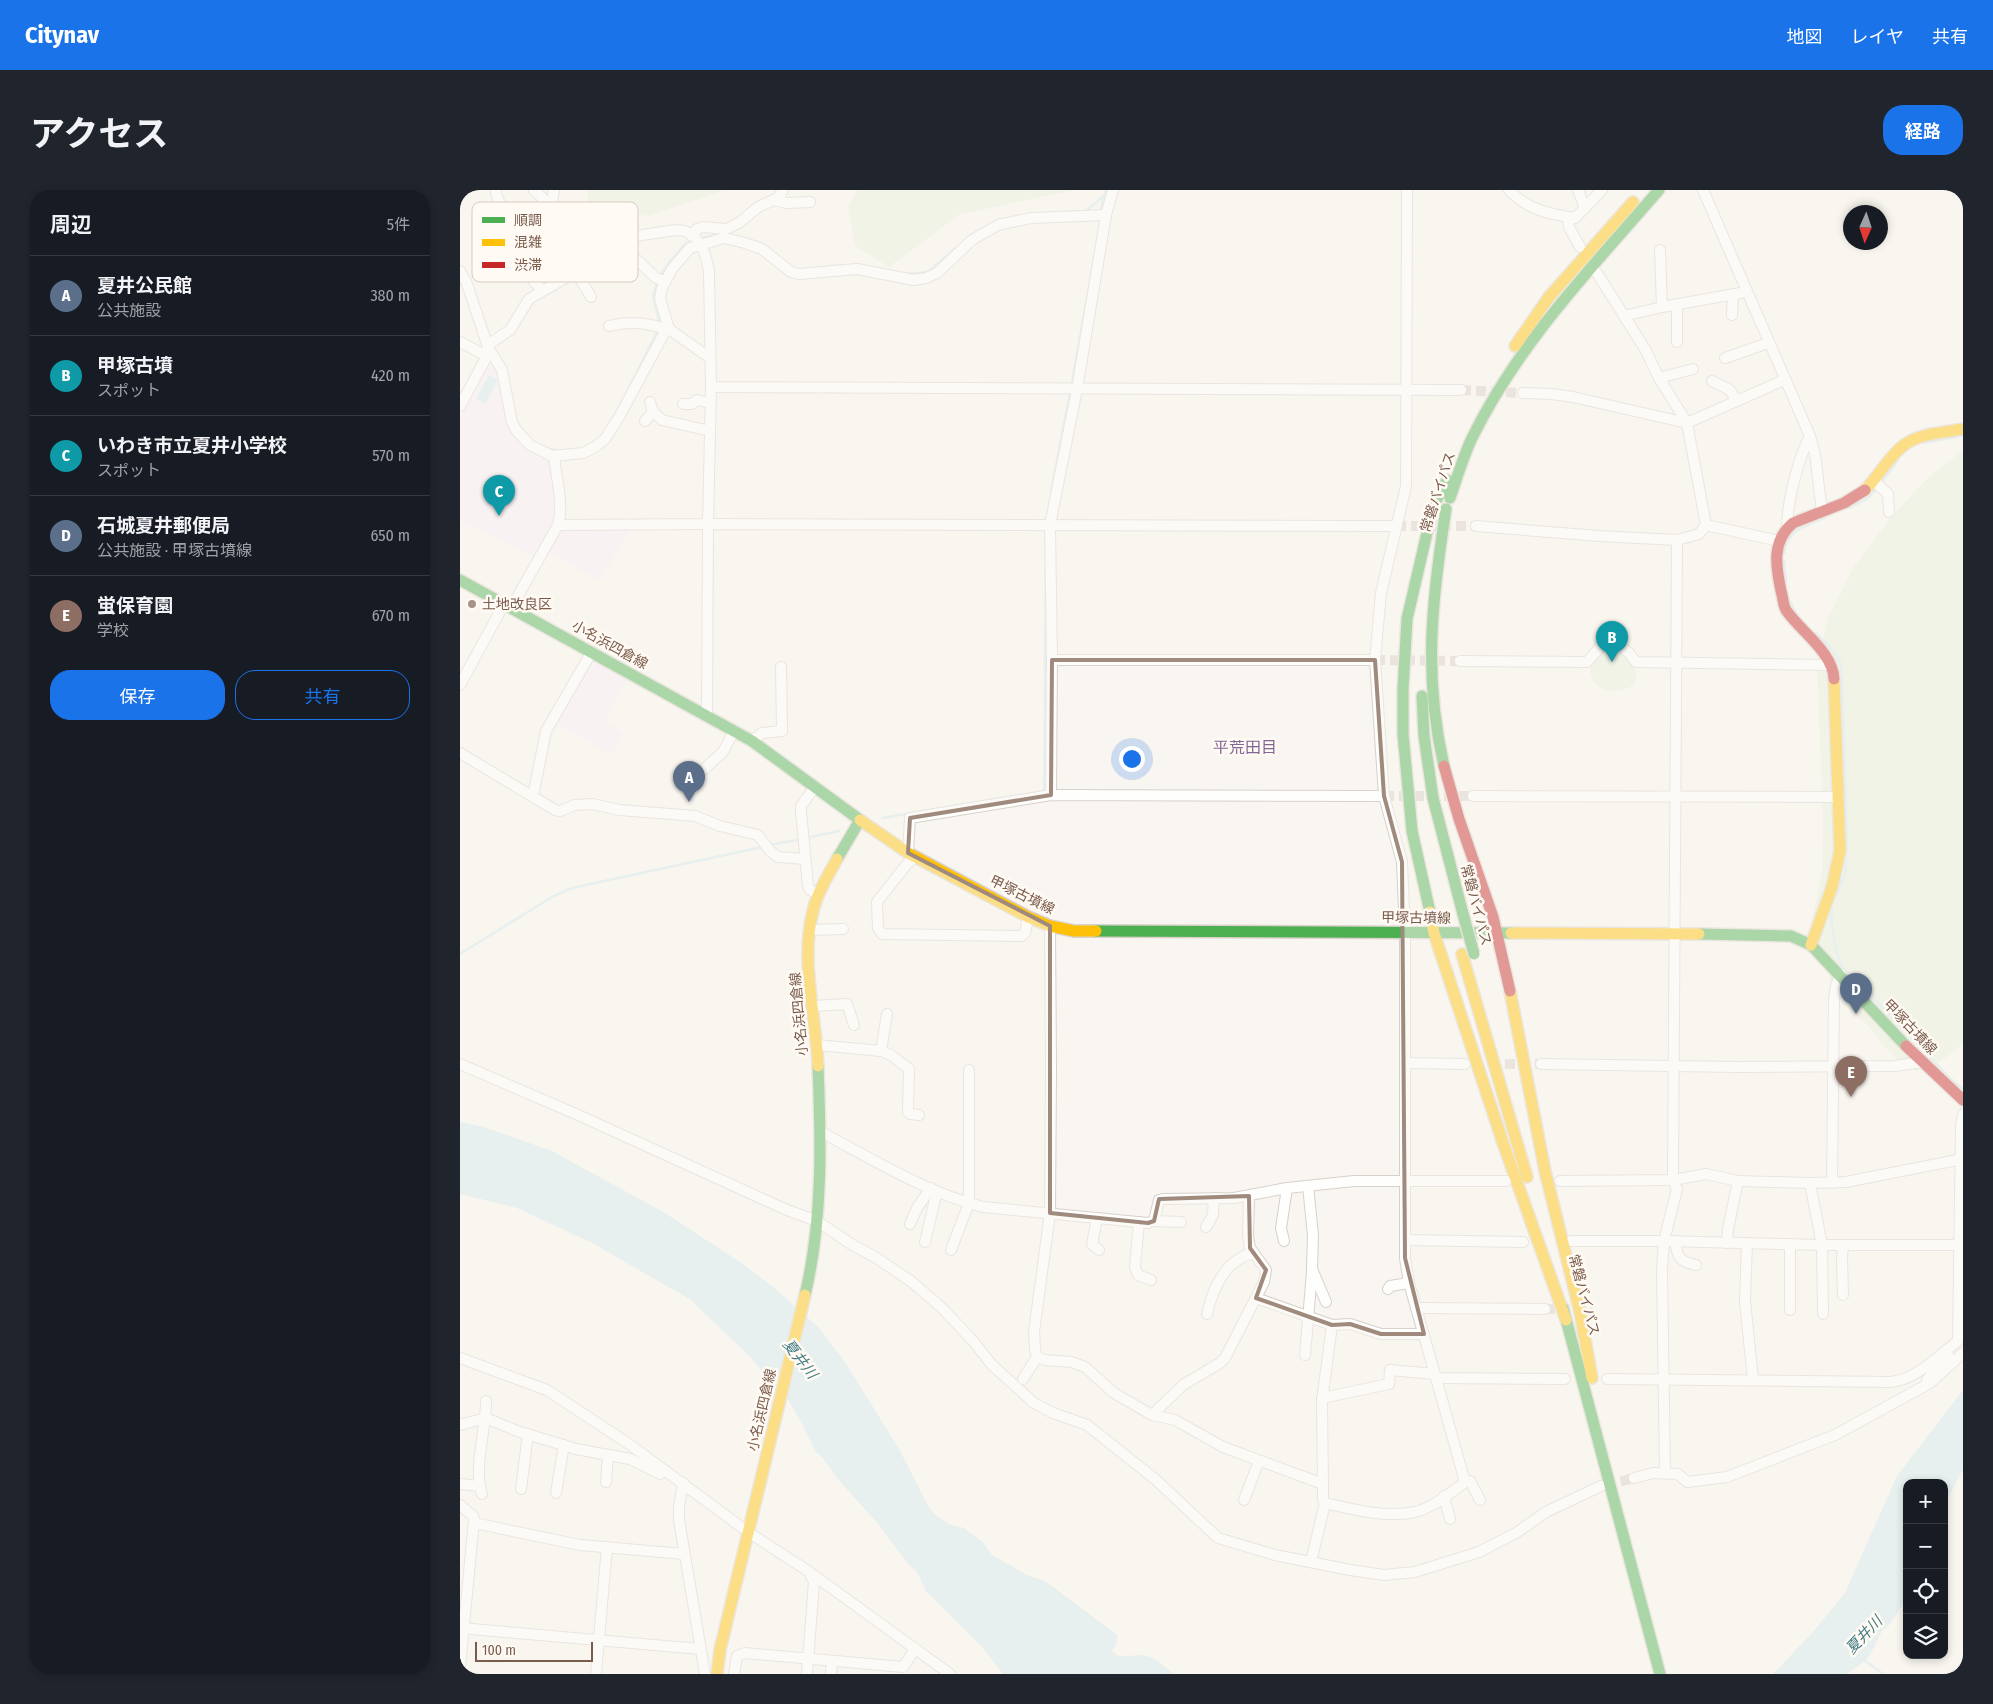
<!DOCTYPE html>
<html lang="ja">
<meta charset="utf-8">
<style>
:root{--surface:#171b24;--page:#20242c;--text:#f1f3f6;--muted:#9ea1a6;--line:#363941;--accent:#1a73e8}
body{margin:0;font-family:"Fira Sans Condensed","Noto Sans JP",sans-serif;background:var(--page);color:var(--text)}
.controls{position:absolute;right:15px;bottom:15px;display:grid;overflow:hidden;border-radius:10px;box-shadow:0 2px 8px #0003}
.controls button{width:45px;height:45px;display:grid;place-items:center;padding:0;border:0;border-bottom:1px solid var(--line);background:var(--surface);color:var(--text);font:25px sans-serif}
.compass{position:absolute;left:1383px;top:15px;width:45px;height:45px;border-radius:50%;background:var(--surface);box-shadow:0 2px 8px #0003;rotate:183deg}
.scale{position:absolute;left:15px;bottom:12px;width:118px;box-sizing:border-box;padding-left:5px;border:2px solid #7a5c4d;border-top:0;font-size:14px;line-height:18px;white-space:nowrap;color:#7a5c4d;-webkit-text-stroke:4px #fffaf3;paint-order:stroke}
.you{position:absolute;left:671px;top:568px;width:18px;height:18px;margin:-12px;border:4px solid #fff;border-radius:50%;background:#1a73e8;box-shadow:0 0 0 8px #1a73e833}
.badge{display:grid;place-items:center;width:32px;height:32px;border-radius:50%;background:var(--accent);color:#fff;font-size:16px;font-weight:700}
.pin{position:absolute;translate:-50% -41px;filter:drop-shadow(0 1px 2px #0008)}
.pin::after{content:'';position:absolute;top:26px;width:18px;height:15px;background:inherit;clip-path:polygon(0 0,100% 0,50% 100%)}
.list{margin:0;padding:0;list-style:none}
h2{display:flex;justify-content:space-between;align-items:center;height:65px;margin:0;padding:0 20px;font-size:21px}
h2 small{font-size:16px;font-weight:400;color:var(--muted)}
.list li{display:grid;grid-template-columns:32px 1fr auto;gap:15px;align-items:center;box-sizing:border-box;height:80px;padding:0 20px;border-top:1px solid var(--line)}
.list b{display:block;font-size:19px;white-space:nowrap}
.list p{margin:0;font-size:16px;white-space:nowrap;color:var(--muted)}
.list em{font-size:16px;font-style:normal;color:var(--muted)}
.actions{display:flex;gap:10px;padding:15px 20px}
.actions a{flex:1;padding:11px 0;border:1px solid var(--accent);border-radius:20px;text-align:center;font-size:18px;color:var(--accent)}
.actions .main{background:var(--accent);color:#fff}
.icon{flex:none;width:28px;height:28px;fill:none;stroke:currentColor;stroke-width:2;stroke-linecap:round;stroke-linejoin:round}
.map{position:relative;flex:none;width:1503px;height:1484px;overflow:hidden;border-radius:20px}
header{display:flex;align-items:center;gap:30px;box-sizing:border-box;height:70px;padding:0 25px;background:var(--accent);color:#fff}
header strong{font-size:24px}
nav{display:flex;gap:28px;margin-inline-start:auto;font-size:18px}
.intro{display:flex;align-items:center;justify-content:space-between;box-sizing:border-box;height:120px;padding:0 30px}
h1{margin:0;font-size:35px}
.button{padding:12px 22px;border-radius:20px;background:var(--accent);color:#fff;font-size:18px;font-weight:700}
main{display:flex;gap:30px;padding:0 30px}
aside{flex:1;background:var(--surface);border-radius:20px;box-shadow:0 2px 8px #0003}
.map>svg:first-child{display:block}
.education{fill:#f6eef6}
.green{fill:#e7f0db}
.water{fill:#d0e8ea}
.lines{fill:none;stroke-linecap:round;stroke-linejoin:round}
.stream{stroke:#d0e8ea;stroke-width:2.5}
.street-tunnel{stroke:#d9cfc7;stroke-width:10;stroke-dasharray:10 5;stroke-linecap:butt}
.street-casing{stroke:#d7d1cb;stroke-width:12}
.fast-casing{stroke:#d9d2cb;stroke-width:14}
.slow-casing{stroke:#d9d2cb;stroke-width:14}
.jam-casing{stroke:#d9d2cb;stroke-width:14}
.street{stroke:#fefefd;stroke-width:10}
.fast{stroke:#4caf50;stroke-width:11}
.slow{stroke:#ffc107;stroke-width:11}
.jam{stroke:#c62828;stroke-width:11}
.fast-bridge-casing{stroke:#dad1cc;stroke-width:14;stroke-linecap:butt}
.fast-bridge{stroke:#4caf50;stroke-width:11}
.marked{fill:none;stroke:#9f8a7d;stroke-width:4;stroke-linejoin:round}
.poi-dot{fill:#a69286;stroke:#fffaf3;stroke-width:2}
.labels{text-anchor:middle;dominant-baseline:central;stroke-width:5;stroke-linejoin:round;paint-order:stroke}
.street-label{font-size:14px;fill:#7a5c4d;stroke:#fffaf3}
.poi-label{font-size:14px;fill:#7a5c4d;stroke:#fffaf3;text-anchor:start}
.water-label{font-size:15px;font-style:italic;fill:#437c86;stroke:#fffaf3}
.quarter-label{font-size:16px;fill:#846695;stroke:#fffaf3}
.key{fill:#fffaf3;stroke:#d7cbc1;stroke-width:1}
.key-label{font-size:14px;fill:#7a5c4d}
</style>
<header>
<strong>Citynav</strong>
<nav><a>地図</a><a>レイヤ</a><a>共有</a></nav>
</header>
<div class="intro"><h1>アクセス</h1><a class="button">経路</a></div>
<main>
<aside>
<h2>周辺<small>5件</small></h2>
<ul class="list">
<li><span class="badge" style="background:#5c6f8a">A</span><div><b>夏井公民館</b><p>公共施設</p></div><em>380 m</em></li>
<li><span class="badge" style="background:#0f9aa8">B</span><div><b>甲塚古墳</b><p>スポット</p></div><em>420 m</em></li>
<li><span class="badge" style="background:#0f9aa8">C</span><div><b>いわき市立夏井小学校</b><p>スポット</p></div><em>570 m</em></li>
<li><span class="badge" style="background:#5c6f8a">D</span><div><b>石城夏井郵便局</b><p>公共施設 · 甲塚古墳線</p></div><em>650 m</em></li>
<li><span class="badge" style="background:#8d6e63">E</span><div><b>蛍保育園</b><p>学校</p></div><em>670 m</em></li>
</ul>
<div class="actions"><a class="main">保存</a><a>共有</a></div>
</aside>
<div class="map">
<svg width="1503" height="1484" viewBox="0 0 1503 1484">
<rect width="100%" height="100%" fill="#f9f5f0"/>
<g class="education">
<polygon points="30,168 47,190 52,226 76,260 98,278 101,335 172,336 140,391 78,357 72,366 0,331 0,227"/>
<polygon points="132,468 168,490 144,531 164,543 151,565 94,532"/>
</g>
<g class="green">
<polygon points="129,0 265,0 187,26 127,13"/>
<polygon points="398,0 613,0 499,25 429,77 395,56 388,17"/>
<path d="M1503 260V853C1489 867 1475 875 1456 881L1442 875 1425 857 1409 837 1389 818 1369 791 1372 778 1349 744 1362 683 1363 626 1357 472 1368 428 1393 378 1432 326 1468 288Z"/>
<path d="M1145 456C1150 457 1158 457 1162 460 1172 466 1180 483 1174 495 1156 506 1130 502 1130 477Z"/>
</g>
<g class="water">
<polygon points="29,185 38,190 25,214 16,209"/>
<path d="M0 932 24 937 92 961 205 1023 280 1072 312 1096 360 1139 387 1175 439 1259 471 1321 488 1334 504 1338 523 1352 532 1365 567 1385 585 1391 657 1445V1452L652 1461C660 1472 676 1462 687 1466 697 1469 705 1477 714 1484H543L522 1457 466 1401 457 1382 448 1374 419 1335 377 1288 362 1267 355 1261 342 1233 329 1211 289 1166 231 1110 134 1054 57 1018 0 1004Z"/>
<polygon points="1503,1200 1503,1279 1484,1316 1484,1293 1447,1293 1447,1408 1430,1434 1422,1441 1411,1463 1406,1470 1387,1484 1313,1484 1353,1442 1385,1403 1437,1286"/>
</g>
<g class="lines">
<g class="stream">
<polyline points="626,21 644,6"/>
<polyline points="640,22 646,0"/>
<polyline points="240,48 262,44"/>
<polyline points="371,76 397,75"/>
<polyline points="447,84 468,82 497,57"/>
<polyline points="199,87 210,71 226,53"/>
<polyline points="197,92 193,106 200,135"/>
<polyline points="612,192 639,42"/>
<polyline points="169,198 198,140"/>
<polyline points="1463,253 1497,247"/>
<polyline points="86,258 100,261"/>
<polyline points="1421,294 1438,270"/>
<polyline points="591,302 610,203"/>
<polyline points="1389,318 1405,310 1418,298"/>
<path d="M1324 363C1327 341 1345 336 1364 328"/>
<polyline points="1324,371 1326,391"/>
<polyline points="1330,411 1335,421"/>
<path d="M1356 443C1367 454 1380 465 1382 480L1387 657 1385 684 1377 704"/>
<polyline points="422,628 584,601 586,377"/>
<polyline points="346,648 379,641"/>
<polyline points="310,655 341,649"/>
<path d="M1372 717C1370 732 1375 762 1382 776L1491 889 1503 899"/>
<polyline points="0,764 92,707 112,698 302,657"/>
<polyline points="1404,1470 1423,1484"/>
</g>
<g class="street-tunnel">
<polyline points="1001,200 1063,203"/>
<polyline points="936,336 1016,336"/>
<polyline points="915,470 1000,471"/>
<polyline points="924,606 1013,606"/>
<polyline points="1030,874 1081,874"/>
<polyline points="1085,1119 1134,1120"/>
<polyline points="1146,1295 1174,1288"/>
</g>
<g class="street-casing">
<g id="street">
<path d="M36 0C36 25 75 33 79 57"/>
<path d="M74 0C84 8 84 11 92 19 102 30 116 40 130 45 153 53 178 45 202 42 209 41 218 39 225 41 241 46 247 68 249 82L251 197 1001 200"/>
<polyline points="947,0 946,296 921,403 915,470 924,606 942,672 945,742 945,1068 949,1093 976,1188 1105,1189"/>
<path d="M1049 0C1068 20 1089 24 1115 28"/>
<polyline points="1118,0 1125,18"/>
<path d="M1243 0 1350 246C1338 268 1327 314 1327 338"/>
<polyline points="313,10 327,13 350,12"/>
<polyline points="91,18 94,0"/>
<polyline points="38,40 49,22"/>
<polyline points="232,46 237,39 243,37 266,39 279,33 298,17 318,8 323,0"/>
<polyline points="157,48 159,53 196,88 205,91"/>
<polyline points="1120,57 1109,37 1108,30 1115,28 1142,0"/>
<polyline points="88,58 93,55 106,32"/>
<polyline points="1200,60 1202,117"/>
<polyline points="0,81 6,91 28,157 42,180 52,232 56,240 70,255 92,266 123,263 135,257 145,249 159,227 208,136"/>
<polyline points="116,82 131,107"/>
<polyline points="1137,83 1185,159 1199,188 1227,233 1246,335"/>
<path d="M82 100C78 95 71 90 69 84 61 69 78 46 93 63"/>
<polyline points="1217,114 1217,152"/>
<polyline points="1272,125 1273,104"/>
<polyline points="1164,126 1202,117 1286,102"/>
<path d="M149 136C168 131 188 133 206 139"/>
<polyline points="0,152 27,166"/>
<polyline points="250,168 209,139 200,109 202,98 212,79 230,58 264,48 285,53 302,59 331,82 339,84 397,79 454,90 466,88 477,83 512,50 538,35 571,28 646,25 653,0"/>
<polyline points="1265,168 1308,153"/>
<polyline points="1199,188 1233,179"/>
<polyline points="1252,191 1270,200 1277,211"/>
<polyline points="1063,203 1092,204 1113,207 1227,233 1324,190"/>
<polyline points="190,212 193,222 202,230 250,241"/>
<polyline points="223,214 232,214 237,210 250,213"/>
<polyline points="0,216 27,166 28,157 32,152 50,140 69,109 116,82 149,49"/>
<polyline points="185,231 193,222"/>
<polyline points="1350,246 1355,264 1362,322"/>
<polyline points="1414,291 1428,304 1429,322"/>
<polyline points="98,335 248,334 251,197"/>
<polyline points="1016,336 1139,346 1217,350 1239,344 1246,335 1319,351"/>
<path d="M51 418 98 335C104 315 96 286 94 266"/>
<polyline points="592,470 915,470"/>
<polyline points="1000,471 1127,472 1142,455 1150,452 1160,456 1168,462 1176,472 1371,475"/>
<polyline points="0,495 44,414"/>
<polyline points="247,526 248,334 936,336"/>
<polyline points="292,551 302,543 322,541 321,477"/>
<polyline points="0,563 95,620 100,621 115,615 132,614 160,620 235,626 260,636 298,645 310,661 318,667 345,669"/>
<polyline points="243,580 263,562 274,541"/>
<polyline points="355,597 341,616 341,621 348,696 350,700 359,705"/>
<polyline points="591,605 592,470 590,335 617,199 646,25"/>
<polyline points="73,606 86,541 131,463"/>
<polyline points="1013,606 1379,607"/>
<polyline points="448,663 450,628 591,605 924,606"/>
<polyline points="455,667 447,674 417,712 418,738 422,744 561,746 565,743 568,727"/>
<path d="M590 736 591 880 590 1023 574 1142 575 1159 577 1167 585 1170 611 1172 625 1177 654 1203 692 1225 715 1230 763 1257 863 1294V1310L865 1313C895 1320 925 1328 955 1322 972 1318 991 1303 1005 1292L976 1188"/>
<polyline points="349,740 383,739"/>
<polyline points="353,816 387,814 394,835"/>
<polyline points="357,855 421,861 431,865 449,879 448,922 450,924 459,925"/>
<polyline points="421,861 427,824"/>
<polyline points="946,873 1005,874"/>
<polyline points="0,874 116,924 327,1020 357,1031 391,1054 415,1067 452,1092 483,1119 513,1151 532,1175 574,1213 593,1223 627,1235 695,1289 758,1348 815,1365 890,1380 924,1385 955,1382 1019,1362 1056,1343 1086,1322 1141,1296"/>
<polyline points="1081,874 1278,877 1435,876 1462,872"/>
<path d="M361 942C412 969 467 1003 523 1017L688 1033 694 1031 699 1010 703 1009 774 1008 827 998 894 991H1046"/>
<polyline points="1100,991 1213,990 1217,350"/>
<polyline points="1372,993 1374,809 1376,796 1381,784"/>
<polyline points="848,996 853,1045 852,1079 866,1112"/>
<polyline points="637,1028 632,1054 639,1060"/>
<polyline points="694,1031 721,1032"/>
<polyline points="679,1032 675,1077 678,1085 691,1090"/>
<polyline points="450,1034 457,1018 471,998"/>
<polyline points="746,1037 753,1025 754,1008"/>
<polyline points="945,1050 1063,1052"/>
<polyline points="824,1051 821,1038 827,998"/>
<polyline points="1111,1051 1204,1051 1362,1055 1350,993"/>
<path d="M1215 1051C1217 1067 1220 1072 1236 1075"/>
<polyline points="465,1052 477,1001"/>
<polyline points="1267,1053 1268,1039 1278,991"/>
<polyline points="1287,1053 1285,1111 1293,1190"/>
<polyline points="491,1060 509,1013 509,880"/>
<polyline points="928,1099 930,1096 949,1093"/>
<polyline points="1383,1105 1382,1069 1383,1055"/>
<polyline points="796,1108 872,1135"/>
<polyline points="956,1118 1085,1119"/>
<polyline points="1330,1120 1330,1054"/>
<path d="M747 1124C753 1098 766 1069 794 1063"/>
<polyline points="1363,1124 1362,1055 1503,1055"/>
<polyline points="845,1165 852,1082"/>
<polyline points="0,1168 87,1200 169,1254 288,1342 348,1381 490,1484"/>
<polyline points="563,1189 577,1167"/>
<path d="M1147 1189 1430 1192C1457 1190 1477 1166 1498 1151L1501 936 1503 924"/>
<polyline points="1467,1190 1488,1164"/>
<polyline points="862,1208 929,1194 930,1180 975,1184"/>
<polyline points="692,1225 723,1195 760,1173 765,1168 804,1092 806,1080 790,1058 788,1046 789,1006"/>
<polyline points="0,1235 26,1228 57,1241 116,1259 170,1269 200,1284"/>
<polyline points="1205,1284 1202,1080 1204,1051 1217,999 1213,990 1246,984 1278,991 1350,993 1386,992 1503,969"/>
<polyline points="1174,1288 1193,1283 1218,1284 1227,1292 1267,1287 1375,1245 1470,1193 1503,1163"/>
<polyline points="1010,1291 1020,1310"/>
<polyline points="146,1292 148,1265"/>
<polyline points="223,1293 219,1317 219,1330 245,1484"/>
<polyline points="0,1294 19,1296"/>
<polyline points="863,1294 862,1211 872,1135 890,1134 921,1144 964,1144"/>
<polyline points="61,1299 68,1244"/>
<polyline points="96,1303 104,1255"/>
<path d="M22 1304C13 1280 26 1239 26 1211"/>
<polyline points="984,1306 990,1329"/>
<polyline points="784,1310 799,1271"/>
<polyline points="0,1315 13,1326 14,1330 0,1477"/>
<polyline points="14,1333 120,1355 224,1364"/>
<polyline points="851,1372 865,1313"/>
<polyline points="0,1438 240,1459"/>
<polyline points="136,1484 147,1357"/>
<polyline points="274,1484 277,1466 285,1463 443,1477 455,1459"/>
<polyline points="347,1484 354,1392 349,1382"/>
<polyline points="371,1484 372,1471"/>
<polyline points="1497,1484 1503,1479"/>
</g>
</g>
<g class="fast-casing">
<g id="fast">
<path d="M990 308C997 288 1003 267 1012 248 1058 154 1131 78 1199 0"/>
<polyline points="0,390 292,551 400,630 377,669"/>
<polyline points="962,506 964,546 973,608 1003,724"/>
<path d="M984 576C963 485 972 409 986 319"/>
<polyline points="970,722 952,641 943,544 943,499 947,429 973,317 987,290"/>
<polyline points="636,741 1051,743"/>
<polyline points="1239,744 1331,746 1351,755 1446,856"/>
<path d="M345 1105C363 1030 361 951 358 876"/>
<polyline points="1103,1118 1200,1484"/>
</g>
</g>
<g class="slow-casing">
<g id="slow">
<polyline points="1055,156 1089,107 1173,12"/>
<path d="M1405 300C1419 286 1428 267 1444 255 1460 243 1483 243 1503 239"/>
<polyline points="400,630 448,663 568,727 590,736 614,741 636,741"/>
<polyline points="970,722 974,743 1043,953 1106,1130"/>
<polyline points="1051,743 1239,744"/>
<polyline points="1351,755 1372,697 1380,661 1374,489"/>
<polyline points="1002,764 1067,987"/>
<polyline points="1050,801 1085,981 1120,1122 1132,1188"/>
<path d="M358 876C356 825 340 771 353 721 357 703 368 686 377 669"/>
<polyline points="257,1484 260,1460 345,1105"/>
</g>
</g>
<g class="jam-casing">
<g id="jam">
<path d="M1374 489C1373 462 1340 441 1326 420 1323 415 1323 407 1321 401 1316 377 1311 351 1333 333L1384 313 1405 300"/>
<polyline points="984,576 999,629 1033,727 1050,801"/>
<polyline points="1446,856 1503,910"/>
</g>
</g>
<use href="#street" class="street"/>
<use href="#fast" class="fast"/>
<use href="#slow" class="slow"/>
<use href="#jam" class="jam"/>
<g class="fast-bridge-casing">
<polyline id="fast-bridge" points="1003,724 1014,764"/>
</g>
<use href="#fast-bridge" class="fast-bridge"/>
</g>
<path d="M0 0H1503V1484H0ZM592 470H915L924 606 942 672 945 1068 964 1144H921L890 1134 872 1135 796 1108 806 1080 790 1058 789 1006 699 1009 694 1031 688 1033 590 1023V736L448 663 450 628 591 605Z" fill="#f9f5f0" fill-opacity=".55" fill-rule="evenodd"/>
<path class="marked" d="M592 470H915L924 606 942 672 945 1068 964 1144H921L890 1134 872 1135 796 1108 806 1080 790 1058 789 1006 699 1009 694 1031 688 1033 590 1023V736L448 663 450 628 591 605Z"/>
<circle class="poi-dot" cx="12" cy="414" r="5"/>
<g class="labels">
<g class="street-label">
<text transform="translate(978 302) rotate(-72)">常磐バイパス</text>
<text transform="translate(150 455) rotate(29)">小名浜四倉線</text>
<text transform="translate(562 705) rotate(26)">甲塚古墳線</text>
<text transform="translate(1016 715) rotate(75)">常磐バイパス</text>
<text transform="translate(956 728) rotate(1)">甲塚古墳線</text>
<text transform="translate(339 824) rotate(-95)">小名浜四倉線</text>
<text transform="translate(1450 837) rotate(46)">甲塚古墳線</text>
<text transform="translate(1124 1105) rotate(75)">常磐バイパス</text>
<text transform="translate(302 1220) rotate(-77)">小名浜四倉線</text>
</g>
<g class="poi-label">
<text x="22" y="414">土地改良区</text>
</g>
<g class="water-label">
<text transform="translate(340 1169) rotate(52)">夏井川</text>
<text transform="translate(1404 1445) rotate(-47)">夏井川</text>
</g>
<g class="quarter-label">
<text x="785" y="557">平荒田目</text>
</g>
</g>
<rect x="12" y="12" width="166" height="80" rx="8" class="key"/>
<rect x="22" y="27" width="23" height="6" fill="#4caf50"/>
<rect x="22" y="49" width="23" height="7" fill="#ffc107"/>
<rect x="22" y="72" width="23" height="6" fill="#c62828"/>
<g class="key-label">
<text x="54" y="35">順調</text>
<text x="54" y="57">混雑</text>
<text x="54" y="80">渋滞</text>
</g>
</svg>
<div class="controls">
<button>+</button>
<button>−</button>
<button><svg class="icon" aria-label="locate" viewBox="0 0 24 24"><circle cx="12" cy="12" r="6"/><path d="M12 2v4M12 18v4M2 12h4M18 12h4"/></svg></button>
<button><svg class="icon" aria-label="layers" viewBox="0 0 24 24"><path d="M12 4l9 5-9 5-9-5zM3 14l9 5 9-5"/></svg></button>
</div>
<svg class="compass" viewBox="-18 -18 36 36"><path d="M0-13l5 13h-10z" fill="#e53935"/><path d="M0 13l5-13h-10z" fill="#9ea1a6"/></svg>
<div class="scale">100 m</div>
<div class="you"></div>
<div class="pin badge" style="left:229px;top:612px;background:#5c6f8a">A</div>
<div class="pin badge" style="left:1152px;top:472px;background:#0f9aa8">B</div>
<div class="pin badge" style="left:39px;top:326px;background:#0f9aa8">C</div>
<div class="pin badge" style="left:1396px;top:824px;background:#5c6f8a">D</div>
<div class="pin badge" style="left:1391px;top:907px;background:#8d6e63">E</div>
</div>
</main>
